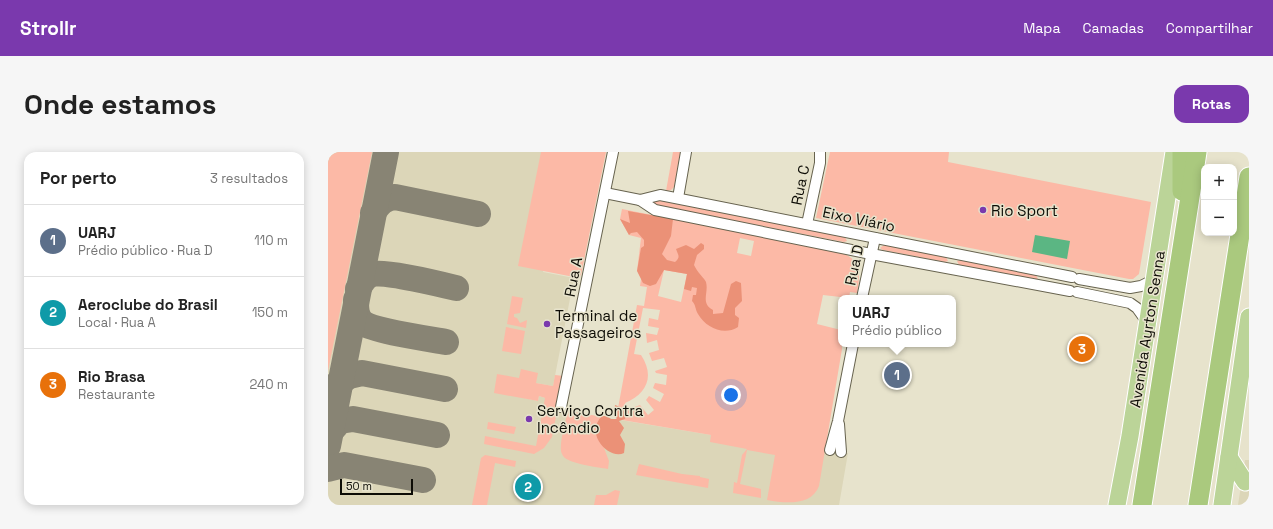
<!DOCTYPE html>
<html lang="pt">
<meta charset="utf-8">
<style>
:root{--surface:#fff;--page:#f6f6f6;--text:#222;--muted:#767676;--line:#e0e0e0;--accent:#7a39ad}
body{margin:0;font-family:"Space Grotesk",sans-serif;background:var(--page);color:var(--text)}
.controls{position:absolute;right:12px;top:12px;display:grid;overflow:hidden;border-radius:8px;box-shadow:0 2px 10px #0003}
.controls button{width:36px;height:36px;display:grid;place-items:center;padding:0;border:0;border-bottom:1px solid var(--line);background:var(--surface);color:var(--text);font:20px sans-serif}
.scale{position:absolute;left:12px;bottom:10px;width:73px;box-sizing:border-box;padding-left:4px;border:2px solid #0d0c05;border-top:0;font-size:11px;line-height:14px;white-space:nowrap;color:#0d0c05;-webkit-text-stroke:3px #e7e3cc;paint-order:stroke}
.you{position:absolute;left:403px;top:243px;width:14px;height:14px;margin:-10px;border:3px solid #fff;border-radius:50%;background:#1a73e8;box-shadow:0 0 0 6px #1a73e833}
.badge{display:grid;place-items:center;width:26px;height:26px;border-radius:50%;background:var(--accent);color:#fff;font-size:13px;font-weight:700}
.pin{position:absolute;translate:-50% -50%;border:2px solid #fff;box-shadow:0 1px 4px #0006}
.popup{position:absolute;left:510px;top:143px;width:118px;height:52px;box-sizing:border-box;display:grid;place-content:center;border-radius:8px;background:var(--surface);filter:drop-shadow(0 1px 3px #0005);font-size:13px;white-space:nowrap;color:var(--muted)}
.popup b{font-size:15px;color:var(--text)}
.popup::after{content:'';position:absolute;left:50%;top:100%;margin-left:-8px;border:8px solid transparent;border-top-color:var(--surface)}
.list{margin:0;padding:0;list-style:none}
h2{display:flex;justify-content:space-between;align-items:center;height:52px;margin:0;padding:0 16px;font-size:17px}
h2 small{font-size:13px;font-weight:400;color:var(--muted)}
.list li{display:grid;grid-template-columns:26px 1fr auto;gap:12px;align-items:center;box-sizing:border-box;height:72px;padding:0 16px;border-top:1px solid var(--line)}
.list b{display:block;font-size:15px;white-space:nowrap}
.list p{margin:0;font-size:13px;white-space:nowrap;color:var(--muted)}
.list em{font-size:13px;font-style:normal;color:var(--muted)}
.map{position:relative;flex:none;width:921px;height:353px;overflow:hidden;border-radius:12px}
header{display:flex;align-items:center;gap:24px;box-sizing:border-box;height:56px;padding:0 20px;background:var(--accent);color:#fff}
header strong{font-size:19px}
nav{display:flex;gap:22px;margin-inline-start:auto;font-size:14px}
.intro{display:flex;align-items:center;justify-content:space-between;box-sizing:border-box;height:96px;padding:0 24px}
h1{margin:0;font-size:28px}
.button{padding:10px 18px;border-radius:12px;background:var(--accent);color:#fff;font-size:14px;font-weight:700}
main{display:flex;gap:24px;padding:0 24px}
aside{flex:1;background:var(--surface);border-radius:12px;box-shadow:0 2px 10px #0003}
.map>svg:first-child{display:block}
.built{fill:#dcd6b8}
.green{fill:#fcb9a6;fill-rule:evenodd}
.forest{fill:#eb9177}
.water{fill:#5bb683}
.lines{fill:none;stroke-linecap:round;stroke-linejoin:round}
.taxiway{stroke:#888474;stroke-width:26}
.minor-casing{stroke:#67634f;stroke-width:12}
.trunk-casing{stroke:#fff;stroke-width:19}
.motorway-casing{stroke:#fff;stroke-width:21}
.minor{stroke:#fff;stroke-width:10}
.trunk{stroke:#bbd498;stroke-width:17}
.motorway{stroke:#aac97e;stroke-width:19}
.poi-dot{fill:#7a39ad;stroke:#e7e3cc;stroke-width:1.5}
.labels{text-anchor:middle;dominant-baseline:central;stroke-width:3;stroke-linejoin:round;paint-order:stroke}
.street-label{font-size:15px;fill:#0d0c05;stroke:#e7e3cc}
.poi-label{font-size:15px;fill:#0d0c05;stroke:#e7e3cc;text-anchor:start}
</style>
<header>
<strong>Strollr</strong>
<nav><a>Mapa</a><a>Camadas</a><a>Compartilhar</a></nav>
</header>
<div class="intro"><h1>Onde estamos</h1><a class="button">Rotas</a></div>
<main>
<aside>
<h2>Por perto<small>3 resultados</small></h2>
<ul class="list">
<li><span class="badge" style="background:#5c6f8a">1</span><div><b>UARJ</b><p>Prédio público · Rua D</p></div><em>110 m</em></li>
<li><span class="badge" style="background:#0f9aa8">2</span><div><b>Aeroclube do Brasil</b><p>Local · Rua A</p></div><em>150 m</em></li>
<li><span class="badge" style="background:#e8710a">3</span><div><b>Rio Brasa</b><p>Restaurante</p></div><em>240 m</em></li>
</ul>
</aside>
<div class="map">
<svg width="921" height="353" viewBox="0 0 921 353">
<rect width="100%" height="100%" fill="#e7e3cc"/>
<g class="built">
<polygon points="0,0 248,0 215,120 246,126 225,234 208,231 187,244 210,249 211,244 217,246 227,256 240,259 239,264 268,264 383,283 494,305 496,297 520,301 511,353 0,353"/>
<polygon points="917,308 921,308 921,353 910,353"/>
</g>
<g class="green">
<polygon points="0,0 44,0 0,219"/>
<polygon points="213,0 278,0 253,123 251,126 190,114"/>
<polygon points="345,0 353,0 346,35 343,38 338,39"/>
<polygon points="502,0 621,0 620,10 823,50 811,122 805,127 801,127 488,66"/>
<polygon points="328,48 517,85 519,89 516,90 327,53 324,51"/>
<path d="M294 57 514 101C534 108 532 124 529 141L522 140 521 146 495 143 489 172 513 178 514 197 491 334C484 353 460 352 439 348L447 303 419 298 412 332 433 337V346L405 341 406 330 409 331 414 303 419 297 382 290 383 283 288 267 309 153 316 154 319 135 312 134 314 121 309 119 313 86 301 83 292 67ZM412 86 426 89 423 104 409 101ZM336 118 359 122 353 150 330 144ZM315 156 332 158 330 168 321 166 320 174 331 176 329 183 318 181 319 191 329 188 331 198 321 201 324 209 336 206 339 215 327 219 328 221 339 223 338 233 327 231 325 236 336 242 332 250 321 244 318 248 326 258 320 263 312 253 299 258 297 251C319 242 327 224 313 203L306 202Z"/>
<polygon points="556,93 618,105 620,109 617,110 555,98 552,96"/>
<polygon points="632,108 708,123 710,127 707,128 631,113 629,109"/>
<polygon points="184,144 195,146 192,161 186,162 186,165 189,166 192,171 199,168 198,176 179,172"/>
<polygon points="178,175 197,179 193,202 174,199"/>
<polygon points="193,217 210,221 208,231 225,234 227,223 236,224 224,285 216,296 206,302 156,292 157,284 208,294 217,246 211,244 210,249 166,241 169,222 191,226"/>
<path d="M240 259 281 266 276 296 281 309 280 317C270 315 237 312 234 302 230 294 238 268 240 259Z"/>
<polygon points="160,270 188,275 186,282 159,277"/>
<polygon points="157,303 188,309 187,315 167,311 159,353 144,353 153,306"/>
<polygon points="311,312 354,322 372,324 372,325 381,327 380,336 308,323"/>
<polygon points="287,338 292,339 289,353 266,353 268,343 278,343"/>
</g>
<g class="forest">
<path d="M300 59 345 67 343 84 334 102 339 108 347 110C353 105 350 103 348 97L358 93 366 97 373 91 376 93V97L369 103 366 113C369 120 377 127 378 130 381 141 372 151 385 158V162L395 161 403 132 408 129 413 131 414 149 407 156V163L411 166 410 175C396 184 378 176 370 162 367 157 368 153 364 149L365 143H368L369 136 364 135 363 139 356 137 359 122 336 118 328 132 322 134 315 131 309 119 313 96 316 94V88L309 80 303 81 301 83 292 67 302 71Z"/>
<path d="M287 253 295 256 298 263 297 267 291 269 296 276 292 283 297 292 296 301C281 308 256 282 274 264H279L283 267H289L286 262Z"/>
</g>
<polygon class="water" points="707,83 742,89 739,107 704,100"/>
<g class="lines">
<g class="taxiway">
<path d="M45 61C51 52 56 46 67 45L150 62"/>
<path d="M30 137C34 130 37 124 45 122 58 119 112 132 128 136"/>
<path d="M28 148C28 157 28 165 35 171 46 179 102 187 118 190"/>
<polyline points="1,238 21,224 34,221 117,237"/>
<polyline points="3,279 12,269 25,267 109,283"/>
<polyline points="0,294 58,0"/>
<polyline points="0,317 16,313 95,328"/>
</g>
<g class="minor-casing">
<g id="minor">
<polyline points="277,41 312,48 332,43 744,125"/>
<polyline points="350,46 358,0"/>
<polyline points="312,48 327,58 543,102 742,139"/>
<polyline points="479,72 492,11 492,0"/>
<polyline points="751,127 802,136 813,134 827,127"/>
<polyline points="749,140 802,151 809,156 819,170"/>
<polyline points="534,146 547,86"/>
<polyline points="233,255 285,0"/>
<polyline points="511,272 513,300"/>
<polyline points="502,298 510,269 525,192"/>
</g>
</g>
<g class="trunk-casing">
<g id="trunk">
<polyline points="901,305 917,330"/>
<polyline points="789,353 802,284 846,0"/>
<polyline points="894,353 921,165"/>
</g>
</g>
<g class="motorway-casing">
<g id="motorway">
<polyline points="854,0 854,39"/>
<polyline points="814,353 869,0"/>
<polyline points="870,353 921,25"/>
</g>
</g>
<use href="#minor" class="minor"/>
<use href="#trunk" class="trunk"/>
<use href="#motorway" class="motorway"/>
</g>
<g class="poi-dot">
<circle cx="655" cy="58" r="4"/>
<circle cx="219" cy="172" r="4"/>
<circle cx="201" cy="267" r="4"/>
</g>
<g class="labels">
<g class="street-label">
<text transform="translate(472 33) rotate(-78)">Rua C</text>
<text transform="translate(531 67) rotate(12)">Eixo Viário</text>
<text transform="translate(526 113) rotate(-78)">Rua D</text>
<text transform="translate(245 125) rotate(-79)">Rua A</text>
<text transform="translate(819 177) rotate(-81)">Avenida Ayrton Senna</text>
</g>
<g class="poi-label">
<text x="663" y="58">Rio Sport</text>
<text x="227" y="163">Terminal de<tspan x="227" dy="17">Passageiros</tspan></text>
<text x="209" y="258">Serviço Contra<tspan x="209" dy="17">Incêndio</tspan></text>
</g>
</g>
</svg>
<div class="controls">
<button>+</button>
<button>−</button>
</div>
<div class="scale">50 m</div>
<div class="you"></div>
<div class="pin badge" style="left:569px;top:223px;background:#5c6f8a">1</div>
<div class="popup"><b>UARJ</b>Prédio público</div>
<div class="pin badge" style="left:200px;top:335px;background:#0f9aa8">2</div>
<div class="pin badge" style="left:754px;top:197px;background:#e8710a">3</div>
</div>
</main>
